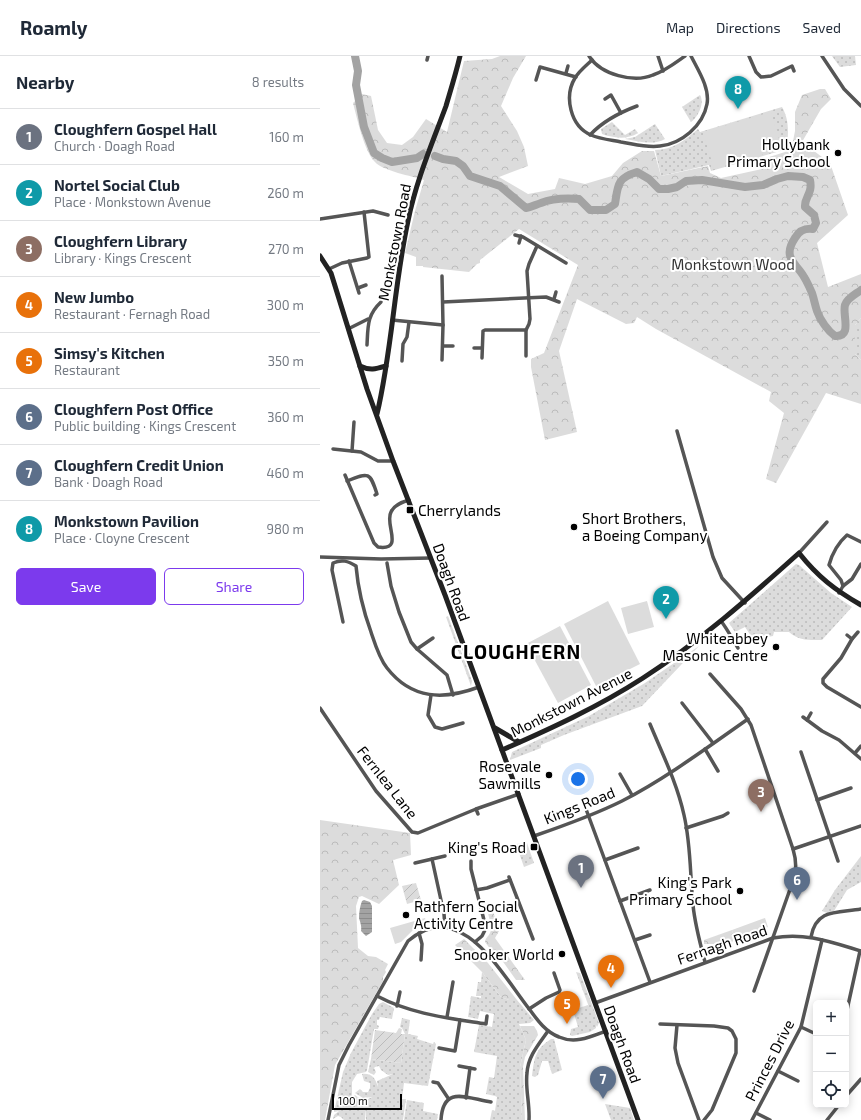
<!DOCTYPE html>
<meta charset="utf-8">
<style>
:root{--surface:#fff;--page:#f6f6f7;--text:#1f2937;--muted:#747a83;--line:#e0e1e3;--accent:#7c3aed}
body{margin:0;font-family:"Exo 2",sans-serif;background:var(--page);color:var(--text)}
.controls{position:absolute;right:12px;bottom:12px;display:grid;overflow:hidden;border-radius:6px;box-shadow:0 2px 10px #0003}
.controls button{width:36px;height:36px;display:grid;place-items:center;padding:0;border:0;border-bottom:1px solid var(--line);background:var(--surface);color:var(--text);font:20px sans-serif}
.scale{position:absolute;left:12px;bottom:10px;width:70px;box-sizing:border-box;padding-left:4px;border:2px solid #000;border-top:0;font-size:11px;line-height:14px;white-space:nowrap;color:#000;-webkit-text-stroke:3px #fff;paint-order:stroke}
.you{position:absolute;left:258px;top:723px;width:14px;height:14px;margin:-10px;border:3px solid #fff;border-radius:50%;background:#1a73e8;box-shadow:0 0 0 6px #1a73e833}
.badge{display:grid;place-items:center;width:26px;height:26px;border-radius:50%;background:var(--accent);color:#fff;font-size:13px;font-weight:700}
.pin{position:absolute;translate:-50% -33px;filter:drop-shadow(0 1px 2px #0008)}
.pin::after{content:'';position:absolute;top:21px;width:14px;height:12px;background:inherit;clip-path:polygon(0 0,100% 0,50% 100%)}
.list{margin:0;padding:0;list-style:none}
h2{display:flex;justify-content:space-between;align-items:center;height:52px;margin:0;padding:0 16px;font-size:17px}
h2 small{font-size:13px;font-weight:400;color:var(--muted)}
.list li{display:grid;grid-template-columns:26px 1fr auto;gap:12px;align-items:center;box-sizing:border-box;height:56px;padding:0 16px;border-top:1px solid var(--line)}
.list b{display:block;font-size:15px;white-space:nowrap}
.list p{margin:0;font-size:13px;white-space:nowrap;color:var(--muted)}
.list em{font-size:13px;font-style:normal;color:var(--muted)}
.actions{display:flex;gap:8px;padding:12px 16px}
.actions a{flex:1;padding:9px 0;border:1px solid var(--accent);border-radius:6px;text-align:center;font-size:14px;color:var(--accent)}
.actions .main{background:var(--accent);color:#fff}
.icon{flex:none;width:22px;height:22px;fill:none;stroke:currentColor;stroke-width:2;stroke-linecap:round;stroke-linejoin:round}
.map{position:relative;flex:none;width:541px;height:1064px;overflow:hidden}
header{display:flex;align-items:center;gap:24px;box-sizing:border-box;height:56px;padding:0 20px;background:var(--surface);border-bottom:1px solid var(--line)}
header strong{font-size:19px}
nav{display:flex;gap:22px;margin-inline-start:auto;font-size:14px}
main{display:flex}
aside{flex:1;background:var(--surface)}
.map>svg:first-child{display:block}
.grass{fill:url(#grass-dots)}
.forest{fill:url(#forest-crowns)}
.park{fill:#dcdcdc}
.garden{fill:url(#garden-furrows)}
.water{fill:url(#water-rules)}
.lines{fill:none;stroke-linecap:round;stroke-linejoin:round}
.river{stroke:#a3a3a3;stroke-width:8}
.street{stroke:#555;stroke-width:3.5}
.secondary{stroke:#222;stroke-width:5}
.poi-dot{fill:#000;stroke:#fff;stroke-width:1.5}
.labels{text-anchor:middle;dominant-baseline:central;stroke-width:4;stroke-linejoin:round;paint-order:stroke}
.poi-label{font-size:15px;fill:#000;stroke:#fff;text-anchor:end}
.street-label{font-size:15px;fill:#000;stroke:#fff}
.park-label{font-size:15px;fill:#333;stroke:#fff}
.district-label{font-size:19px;font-weight:bold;letter-spacing:1px;fill:#000;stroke:#fff}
</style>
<header>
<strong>Roamly</strong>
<nav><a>Map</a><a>Directions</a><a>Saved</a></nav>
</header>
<main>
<aside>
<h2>Nearby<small>8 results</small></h2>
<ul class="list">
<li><span class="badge" style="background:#6b7280">1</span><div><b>Cloughfern Gospel Hall</b><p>Church · Doagh Road</p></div><em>160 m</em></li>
<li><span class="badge" style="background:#0f9aa8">2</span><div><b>Nortel Social Club</b><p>Place · Monkstown Avenue</p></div><em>260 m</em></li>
<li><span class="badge" style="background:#8d6e63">3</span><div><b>Cloughfern Library</b><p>Library · Kings Crescent</p></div><em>270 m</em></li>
<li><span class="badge" style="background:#e8710a">4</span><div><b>New Jumbo</b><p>Restaurant · Fernagh Road</p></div><em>300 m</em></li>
<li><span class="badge" style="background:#e8710a">5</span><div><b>Simsy's Kitchen</b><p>Restaurant</p></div><em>350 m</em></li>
<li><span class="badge" style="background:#5c6f8a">6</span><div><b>Cloughfern Post Office</b><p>Public building · Kings Crescent</p></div><em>360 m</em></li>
<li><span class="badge" style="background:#5c6f8a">7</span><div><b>Cloughfern Credit Union</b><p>Bank · Doagh Road</p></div><em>460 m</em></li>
<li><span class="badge" style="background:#0f9aa8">8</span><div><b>Monkstown Pavilion</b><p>Place · Cloyne Crescent</p></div><em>980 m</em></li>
</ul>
<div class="actions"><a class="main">Save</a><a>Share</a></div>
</aside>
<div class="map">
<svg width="541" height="1064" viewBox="0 0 541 1064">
<defs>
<pattern id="grass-dots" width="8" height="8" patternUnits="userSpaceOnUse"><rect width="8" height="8" fill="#dcdcdc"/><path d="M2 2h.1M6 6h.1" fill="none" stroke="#bbb" stroke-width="1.8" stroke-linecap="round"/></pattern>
<pattern id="forest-crowns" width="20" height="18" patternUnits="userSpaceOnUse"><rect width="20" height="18" fill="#dcdcdc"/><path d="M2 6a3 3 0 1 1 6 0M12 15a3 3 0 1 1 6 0" fill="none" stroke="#bbb"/></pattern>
<pattern id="garden-furrows" width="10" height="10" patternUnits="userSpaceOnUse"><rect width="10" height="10" fill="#dcdcdc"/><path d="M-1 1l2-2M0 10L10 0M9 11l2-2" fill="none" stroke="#bbb"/></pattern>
<pattern id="water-rules" width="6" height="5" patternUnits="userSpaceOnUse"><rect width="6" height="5" fill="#a3a3a3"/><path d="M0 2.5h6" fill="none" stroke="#8b8b8b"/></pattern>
</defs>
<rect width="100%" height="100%" fill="#fff"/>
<g class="grass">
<polygon points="512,0 535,0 536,9 520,11"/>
<path d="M380 39C385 47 378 61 371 66L362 51Z"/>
<path d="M462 51C470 65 468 78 467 93L391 115 389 109 341 120 335 94C353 94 365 84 378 73L380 76Z"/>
<path d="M292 66 305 79 315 73 318 77C307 84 293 82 282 78L281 73Z"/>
<path d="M335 68 345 83C333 90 317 85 305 83L315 81Z"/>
<polygon points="541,262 541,304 535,298 535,269"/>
<path d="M476 508 479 509 511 537 532 551 502 584C489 584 479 585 469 576H454L453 580 432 584 431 580 425 571 415 576 409 567Z"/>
<polygon points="128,560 152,625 151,630 126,561"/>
<polygon points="379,590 322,650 244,679 221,689 221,692 190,704 192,696 269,660 325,627"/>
<polygon points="207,787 214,807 204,811 196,788"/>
<polygon points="541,800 541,826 527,834 514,855 507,857 502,855 515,834"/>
<polygon points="162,916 181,941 189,944 197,944 214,964 210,967 199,968 206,984 200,1011 202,1064 170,1064 172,1054 175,1055 177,1041 175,1040 166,1038 169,1021 174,1022 177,1000 154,996 159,969 172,971 174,958 160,955 158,963 148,961 151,940 161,942 161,940 156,940 158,926 161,926"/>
<polygon points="256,916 260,917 279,967 277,971 276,969 276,972 270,976 252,980 250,979 251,973 258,971 253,954 268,949 269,951"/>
<path d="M63 946 74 952 72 963 60 961 59 964H57V969L59 970 58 973H54L47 1014 46 1016 37 1018 32 1026V1040L23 1050 35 1039C41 1044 47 1045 52 1041L43 1042 35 1037 40 1033 43 1036H48L50 1032V1027L44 1025 42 1018C52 1017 55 1022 58 1031L57 1025 73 1018 68 1019 61 1014 59 1010 55 1011 54 1012 56 1016 54 1019 48 1016 51 1003 81 1007 85 978 82 972 80 971 82 962 90 964 88 978 98 980 97 983 113 988 114 986 116 988 108 1030 84 1027 82 1043H86L83 1064H46L45 1052V1064H24L21 1061 18 1060 13 1063 14 1059 19 1055 14 1056 23 1016 31 997 52 958 59 948Z"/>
<path d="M231 983H234L242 1014 232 1018 228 1005H222L218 1019 215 1021 212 1020C214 1003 215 993 231 983Z"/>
<polygon points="87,1044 104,1047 103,1055 118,1058 117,1064 84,1064"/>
<polygon points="285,1048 310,1052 314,1064 291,1064"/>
</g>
<g class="forest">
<path d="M180 0H206L193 22 181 50 197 75 204 91 208 110 179 121 208 138 235 133 239 122 265 128 292 120 303 107 322 95H334L341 120 388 110 390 117 401 122 442 113 446 102 465 96 472 90 475 75V56L482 39 500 33H505L511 43 501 53 482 86 510 107 528 159 497 187 508 231 541 218V262L535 269V298L541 304V348L506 337 456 427 446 423 464 357 449 345 451 336 336 273 317 261 314 267 306 268 257 243 239 295 257 376 225 384 211 311V303L224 297 258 209 199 173 160 204V207L157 208 149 216 103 211V210H96V201L85 197 95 155 104 124C92 120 63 115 55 106 44 95 37 62 33 47L42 38 51 40 58 74 67 87 82 89 93 81 106 63 127 76 144 5 172 3Z"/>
<polygon points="0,764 90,777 91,799 73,804 79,829 59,848 42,840 39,841 36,850 38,892 48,900 56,901 68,908 65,914 66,916 63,921 63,925 15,1009 5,1064 0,1064"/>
<path d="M173 855 179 875 175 882 205 924H196L176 896 171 894 165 886C166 881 168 881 170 877 173 871 169 863 168 857Z"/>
<polygon points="412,874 414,883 411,888 384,888 384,884"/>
<polygon points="144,883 168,907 197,944 189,944 181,941 162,916 135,889"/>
<polygon points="200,970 214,970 217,975 218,979 205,1001 203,1011 205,1064 202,1064 200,1011 206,984"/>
</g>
<g class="park">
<polygon points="451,56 462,93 394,113 383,76"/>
<polygon points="288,545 320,608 276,630 244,568"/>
<polygon points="327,545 334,571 308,578 301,552"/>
<polygon points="240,570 271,629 238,647 206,588"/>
<polygon points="105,862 107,868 93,871 94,873 81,886 75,888 70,872"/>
<polygon points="445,862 448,871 436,876 432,884 424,886 414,883 412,874"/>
</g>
<g class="garden">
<polygon points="96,827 101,844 87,848 82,830"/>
<polygon points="79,972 82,973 81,978 85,978 81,1007 51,1003 55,974 76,977"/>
</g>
<path class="water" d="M44 844 50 846 52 850V876L46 880 41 875C42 870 40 866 39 862 39 856 40 850 42 845Z"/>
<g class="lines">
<g class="river">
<polyline points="35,0 38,15 36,29 44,71 54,97 62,102 72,106 97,102 103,98"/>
<path d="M115 100 123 103 136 105 143 110 150 120 180 130 206 152C212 151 215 149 221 147 233 142 246 142 259 143L270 154H286L295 148C298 129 297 122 317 116L329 123 339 133H348L357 131 366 125 382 124 425 131 443 129 457 123 468 120 483 121 490 124C493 138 484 141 485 151L494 159 496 167 493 173C484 172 479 175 475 182 465 197 470 203 480 215 485 221 489 230 492 237 494 243 495 249 497 255 500 264 508 275 515 280 533 281 522 259 525 249 527 242 536 238 541 234"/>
</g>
<g class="street">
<path d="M269 0C281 19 314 27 333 19 345 15 355 7 365 0"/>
<polyline points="338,0 343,15"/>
<polyline points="429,0 436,16 441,21 451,20 472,10 474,15"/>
<polyline points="502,0 524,33 541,50"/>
<polyline points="107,4 108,0"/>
<path d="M272 4C267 9 259 15 255 22 244 40 250 70 271 79 280 83 291 84 301 86 314 88 327 92 340 90 361 88 383 70 387 48 390 32 378 14 371 0"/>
<polyline points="246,17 248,10"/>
<polyline points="216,24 220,11 256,21"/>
<polyline points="285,43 291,39 301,57"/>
<path d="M270 79C282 66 301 56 317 50"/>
<polyline points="0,163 53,155 68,159"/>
<polyline points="195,179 203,181 246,207"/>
<polyline points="199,187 201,180"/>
<polyline points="29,205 39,237"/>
<polyline points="9,213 22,207 47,202 49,201 44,156"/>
<polyline points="122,220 123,269 122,304"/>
<polyline points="38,232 46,229"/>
<polyline points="234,243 236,236"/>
<polyline points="123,246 226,241 239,246"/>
<polyline points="72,264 123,269"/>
<polyline points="28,273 48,263"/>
<path d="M47 289C48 270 47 259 61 246"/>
<polyline points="123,290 133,290"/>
<polyline points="154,292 162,292"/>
<polyline points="206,300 206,274 209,268 210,263 207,215 209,208 217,190"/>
<polyline points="162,302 163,275 165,274 206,274"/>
<polyline points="82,305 83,288 87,281 89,266"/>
<polyline points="357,375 393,501 402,522 425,547"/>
<polyline points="13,393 41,396 58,405 73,405"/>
<polyline points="32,395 34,366"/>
<path d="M25 419 54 487 58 491C85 495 64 468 71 456 74 449 82 446 89 444"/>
<path d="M27 425C49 416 50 416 57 438L55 439"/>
<polyline points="479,497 507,466"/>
<polyline points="0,501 61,503 111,502"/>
<polyline points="67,507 71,530 79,556 91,586 97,593 127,619 133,639"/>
<path d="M523 530 521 524 509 509C512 498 518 487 527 479L541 486"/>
<polyline points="519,537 523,530 532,523 541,508"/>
<path d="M401 565C408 574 412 583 418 592"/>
<path d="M23 566 12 514 13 507C22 503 28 505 36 510 38 533 43 554 51 576 55 588 59 602 67 612 92 644 124 644 159 631"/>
<polyline points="538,576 532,583 521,602 503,623 503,627 507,631 541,651"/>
<polyline points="527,579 532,583"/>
<polyline points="97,593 113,582"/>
<path d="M390 618 421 653 431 669 473 793C476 803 477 812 474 822L434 935"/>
<polyline points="111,639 108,659 115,671 122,673 143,667"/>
<polyline points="362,647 393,687"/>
<polyline points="0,652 56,735 92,776 98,777 156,753"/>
<polyline points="483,661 502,675 519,684 541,703"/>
<polyline points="487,664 491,657"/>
<path d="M330 668C342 697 357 727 364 759 371 789 370 819 373 849 375 869 380 887 385 906"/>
<polyline points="385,693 398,715"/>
<polyline points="481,696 518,805"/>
<polyline points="535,697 541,690"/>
<polyline points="300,718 312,739"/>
<polyline points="497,744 531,732"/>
<polyline points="263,745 330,926"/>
<polyline points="158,758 156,753 199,738"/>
<polyline points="366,772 403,760 408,757"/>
<path d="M214 780C243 770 274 759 302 745 345 723 388 691 428 663"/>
<polyline points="473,793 541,770"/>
<polyline points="112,803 124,858 125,871"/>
<polyline points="285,804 318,792"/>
<polyline points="151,805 151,813 166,872 162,880 155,886"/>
<polyline points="95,807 125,800"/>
<polyline points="189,821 213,883"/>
<polyline points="156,834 167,832 190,824"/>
<polyline points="300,845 330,834"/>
<polyline points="99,877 102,888 101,904"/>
<path d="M491 881C496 852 519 857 541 853"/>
<polyline points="315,884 330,879"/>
<path d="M57 940C91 958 128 962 166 968L167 960"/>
<path d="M275 947 453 882C485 876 511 886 541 895"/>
<polyline points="77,950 80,936"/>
<polyline points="209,953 226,942 239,936 240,934 234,917"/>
<polyline points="527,954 540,895"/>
<polyline points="127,961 133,926"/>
<polyline points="340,968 394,970 408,972 412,975 416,983 416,997 392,1054 384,1064"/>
<polyline points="357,969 355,992 358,1007 379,1064"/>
<polyline points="481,971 496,978"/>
<polyline points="119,992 135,995 140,964"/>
<polyline points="139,1010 155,1013"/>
<polyline points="458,1015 478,1025"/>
<polyline points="113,1026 118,1027 128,1042"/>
<polyline points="526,1040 541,1023"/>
<polyline points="146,1042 150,1012"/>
<polyline points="436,1057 450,1064"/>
<path d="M8 1064 19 1009 29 989 88 885C141 839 182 919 210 954 218 965 226 976 239 981 255 988 270 981 286 975"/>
<path d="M121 1064C123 1029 146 1042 171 1046"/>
<path d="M209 1064C210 1048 205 1032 207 1017 208 1000 219 988 228 975"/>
<polyline points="432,1064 481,971 502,884"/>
<polyline points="507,1064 519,1049"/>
</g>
<g class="secondary">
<polyline points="0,200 11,217 47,333 73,405 125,539 318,1064"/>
<path d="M40 310C50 315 56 313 66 310"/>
<path d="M57 358C72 295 74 229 88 165 96 125 112 88 126 50 131 33 136 17 140 0"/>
<polyline points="175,672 199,686"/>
<path d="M182 694C230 673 278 651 323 622 379 586 429 542 479 497 498 521 515 534 541 549"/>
</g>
</g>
<g class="poi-dot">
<circle cx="518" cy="97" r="4"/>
<rect x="86" y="450" width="8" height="8" rx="2"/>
<circle cx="254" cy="471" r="4"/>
<circle cx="456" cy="591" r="4"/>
<circle cx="229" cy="719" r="4"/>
<rect x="210" y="787" width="8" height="8" rx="2"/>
<circle cx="420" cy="835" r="4"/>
<circle cx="86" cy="859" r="4"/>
<circle cx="242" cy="898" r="4"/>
</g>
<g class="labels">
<g class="poi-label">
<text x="510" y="88">Hollybank<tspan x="510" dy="17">Primary School</tspan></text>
<text x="98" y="454" text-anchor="start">Cherrylands</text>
<text x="262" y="462" text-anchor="start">Short Brothers,<tspan x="262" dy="17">a Boeing Company</tspan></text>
<text x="448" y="582">Whiteabbey<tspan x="448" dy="17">Masonic Centre</tspan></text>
<text x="221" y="710">Rosevale<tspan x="221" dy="17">Sawmills</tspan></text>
<text x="206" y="791">King's Road</text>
<text x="412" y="826">King's Park<tspan x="412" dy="17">Primary School</tspan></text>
<text x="94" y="850" text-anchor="start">Rathfern Social<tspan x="94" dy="17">Activity Centre</tspan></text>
<text x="234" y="898">Snooker World</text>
</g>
<g class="street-label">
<text transform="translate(74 186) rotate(-79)">Monkstown Road</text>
<text transform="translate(132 526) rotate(70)">Doagh Road</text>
<text transform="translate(251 646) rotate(-27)">Monkstown Avenue</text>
<text transform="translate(68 726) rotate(52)">Fernlea Lane</text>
<text transform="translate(259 749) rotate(-22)">Kings Road</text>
<text transform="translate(402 888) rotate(-19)">Fernagh Road</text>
<text transform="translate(303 988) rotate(70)">Doagh Road</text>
<text transform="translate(449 1004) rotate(-63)">Princes Drive</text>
</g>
<g class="park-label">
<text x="413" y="208">Monkstown Wood</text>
</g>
<g class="district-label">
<text x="196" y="595">CLOUGHFERN</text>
</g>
</g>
</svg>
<div class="controls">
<button>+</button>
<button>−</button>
<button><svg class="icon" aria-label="locate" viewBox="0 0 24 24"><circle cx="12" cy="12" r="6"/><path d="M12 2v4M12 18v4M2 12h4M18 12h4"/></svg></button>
</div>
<div class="scale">100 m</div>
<div class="you"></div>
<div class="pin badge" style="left:261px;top:832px;background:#6b7280">1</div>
<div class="pin badge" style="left:346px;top:563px;background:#0f9aa8">2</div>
<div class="pin badge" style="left:441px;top:756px;background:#8d6e63">3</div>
<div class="pin badge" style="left:291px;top:932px;background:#e8710a">4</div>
<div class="pin badge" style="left:247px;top:968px;background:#e8710a">5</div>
<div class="pin badge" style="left:477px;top:844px;background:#5c6f8a">6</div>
<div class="pin badge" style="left:283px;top:1043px;background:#5c6f8a">7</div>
<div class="pin badge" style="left:418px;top:53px;background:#0f9aa8">8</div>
</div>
</main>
